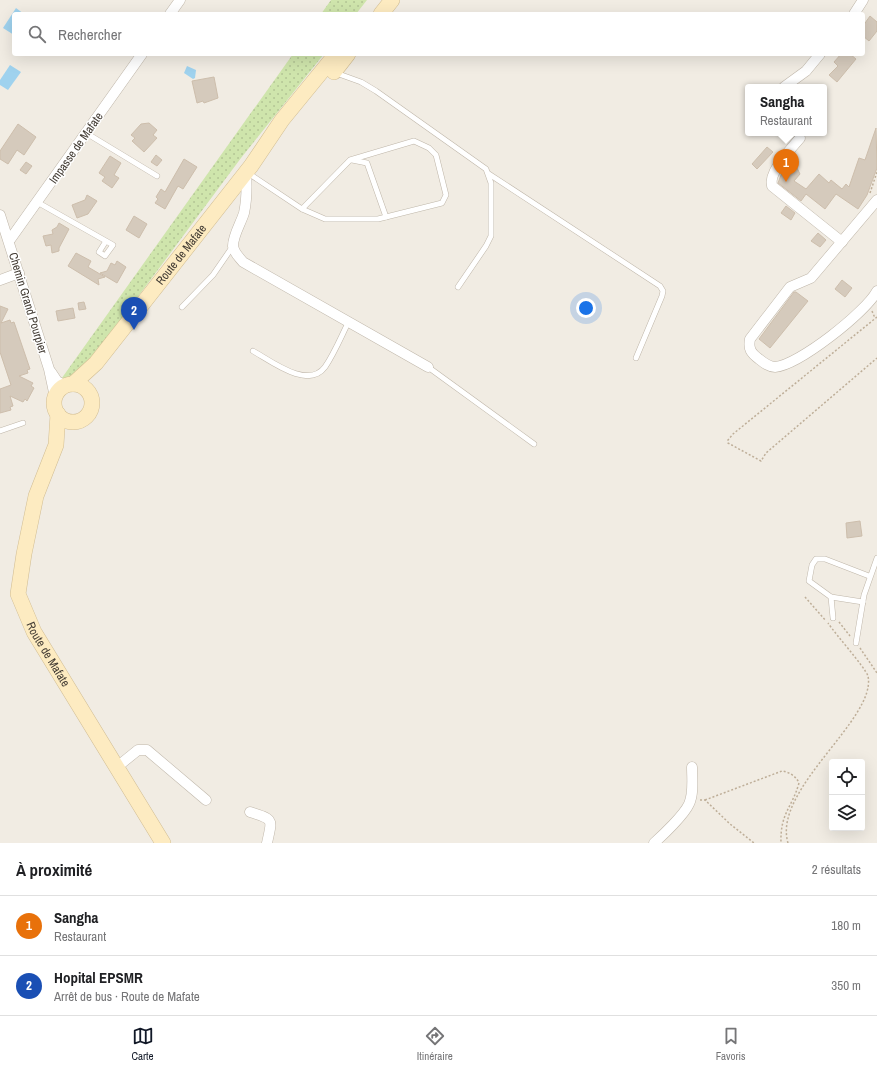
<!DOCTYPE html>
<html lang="fr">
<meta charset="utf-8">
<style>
:root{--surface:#fff;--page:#f6f6f6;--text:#202124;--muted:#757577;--line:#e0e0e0;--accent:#111827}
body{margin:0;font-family:"Archivo Narrow",sans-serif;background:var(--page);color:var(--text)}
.controls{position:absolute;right:12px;bottom:12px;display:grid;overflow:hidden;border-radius:4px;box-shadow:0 4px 16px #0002}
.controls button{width:36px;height:36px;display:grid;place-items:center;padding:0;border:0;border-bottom:1px solid var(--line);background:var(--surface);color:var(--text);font:20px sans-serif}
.you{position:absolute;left:586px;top:308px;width:14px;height:14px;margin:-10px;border:3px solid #fff;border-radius:50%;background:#1a73e8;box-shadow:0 0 0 6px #1a73e833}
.badge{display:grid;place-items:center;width:26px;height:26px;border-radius:50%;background:var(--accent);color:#fff;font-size:13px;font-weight:700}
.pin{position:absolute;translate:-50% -33px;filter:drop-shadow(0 1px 2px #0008)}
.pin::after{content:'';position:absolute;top:21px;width:14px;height:12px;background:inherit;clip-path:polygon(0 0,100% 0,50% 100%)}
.popup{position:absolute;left:745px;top:84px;width:82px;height:52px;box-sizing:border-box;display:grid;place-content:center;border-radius:4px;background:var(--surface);filter:drop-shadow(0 1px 3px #0005);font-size:13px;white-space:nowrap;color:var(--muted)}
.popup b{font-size:15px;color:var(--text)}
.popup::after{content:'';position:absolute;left:50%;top:100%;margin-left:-8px;border:8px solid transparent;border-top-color:var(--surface)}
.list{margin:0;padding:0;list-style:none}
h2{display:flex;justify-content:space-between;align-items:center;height:52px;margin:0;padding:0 16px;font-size:17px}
h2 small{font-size:13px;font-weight:400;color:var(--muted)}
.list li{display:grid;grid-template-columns:26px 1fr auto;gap:12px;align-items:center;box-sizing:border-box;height:60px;padding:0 16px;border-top:1px solid var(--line)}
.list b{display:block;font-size:15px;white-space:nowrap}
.list p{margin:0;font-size:13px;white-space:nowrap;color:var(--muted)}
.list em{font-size:13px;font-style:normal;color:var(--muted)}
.icon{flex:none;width:22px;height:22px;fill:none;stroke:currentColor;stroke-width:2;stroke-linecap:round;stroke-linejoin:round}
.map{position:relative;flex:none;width:877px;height:843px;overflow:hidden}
.search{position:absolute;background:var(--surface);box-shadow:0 4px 16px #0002;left:12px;right:12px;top:12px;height:44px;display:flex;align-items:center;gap:10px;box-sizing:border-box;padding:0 14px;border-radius:4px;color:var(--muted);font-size:15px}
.sheet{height:172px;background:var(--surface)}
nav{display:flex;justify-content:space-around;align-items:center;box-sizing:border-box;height:56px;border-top:1px solid var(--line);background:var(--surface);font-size:11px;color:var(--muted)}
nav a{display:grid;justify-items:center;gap:2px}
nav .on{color:var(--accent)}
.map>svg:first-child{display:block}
.grass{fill:url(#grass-dots)}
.water{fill:#9fd2ee}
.building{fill:#d5cabc;stroke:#cdbeac}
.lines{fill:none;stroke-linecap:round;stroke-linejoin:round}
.service-casing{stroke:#bfb6a9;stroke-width:6}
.minor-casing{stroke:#bfb6a9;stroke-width:11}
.secondary-casing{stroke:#d1bd93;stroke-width:16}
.path{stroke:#beae98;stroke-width:1.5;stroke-dasharray:2 2;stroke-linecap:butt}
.service{stroke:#fff;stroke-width:5}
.minor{stroke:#fff;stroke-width:10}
.secondary{stroke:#fdebc1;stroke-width:15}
.labels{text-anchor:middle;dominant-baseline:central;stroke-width:3;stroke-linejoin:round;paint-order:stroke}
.street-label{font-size:12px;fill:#433c34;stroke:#fff}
</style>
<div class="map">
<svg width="877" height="843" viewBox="0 0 877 843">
<defs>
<pattern id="grass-dots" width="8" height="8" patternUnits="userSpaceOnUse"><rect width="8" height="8" fill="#cfe5ac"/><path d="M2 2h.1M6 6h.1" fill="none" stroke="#b3c595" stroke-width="1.8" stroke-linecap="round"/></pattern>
</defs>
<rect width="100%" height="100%" fill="#f1ece3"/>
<g class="grass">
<polygon points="331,0 367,0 356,14 321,14"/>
<polygon points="293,54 324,54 241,158 85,368 71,378 59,382"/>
</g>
<g class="water">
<polygon points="16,8 24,14 14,14 14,35 3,28"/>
<polygon points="10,65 21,72 8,90 0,85 0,80"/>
<polygon points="187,66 196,70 195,78 193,79 184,73"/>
</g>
<g class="building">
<polygon points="870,16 877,22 877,31 869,41 863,36 863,26"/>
<polygon points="841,54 850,54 856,59 837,82 829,75 838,66 834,62"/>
<polygon points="214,77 218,98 204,103 203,101 197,103 192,81"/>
<polygon points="149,123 157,130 153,135 157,138 144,152 132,141 135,138 131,135 141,124"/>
<polygon points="18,124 36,137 24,155 17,150 8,164 0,159 0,151"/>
<polygon points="876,128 877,168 867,195 858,209 836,194 825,209 806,194 801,201 778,183 783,170 787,170 787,167 794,162 800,174 794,181 806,189 819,174 829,183 831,180 842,189 846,184 849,187 859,158 865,160"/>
<polygon points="767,147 773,152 757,169 752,164"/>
<polygon points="156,155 162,160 157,166 151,162"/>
<polygon points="110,156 121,163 114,175 119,178 112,188 102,181 105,177 99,173"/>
<polygon points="184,159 197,167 183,189 178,186 165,209 155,203 158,199 156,197 161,189 165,192"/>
<polygon points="26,162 32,166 26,174 20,170"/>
<polygon points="87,195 97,201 88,214 77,218 72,205 85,200"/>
<polygon points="786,206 795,213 791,220 781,213"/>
<polygon points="134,216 147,224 139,238 126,230"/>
<polygon points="59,223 69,229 59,248 59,251 52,253 51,245 46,246 43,236 53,234 52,230 57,227"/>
<polygon points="818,233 826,240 820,247 811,241"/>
<polygon points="76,253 91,261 88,267 105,277 98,279 99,285 68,266"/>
<polygon points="117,261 126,267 117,283 100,273 107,271 111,263 115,265"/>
<polygon points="842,280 852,288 845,297 835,289"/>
<polygon points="794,292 796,292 808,301 770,348 759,339"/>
<polygon points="84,302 86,309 79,310 78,303"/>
<polygon points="0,306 8,309 1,323 10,320 11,323 14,322 30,369 27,370 28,373 19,376 33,383 31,386 34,388 27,401 25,399 23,402 10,396 13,406 10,407 11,410 0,413 0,389 11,385 0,352"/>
<polygon points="73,308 75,318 58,321 56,311"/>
<polygon points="860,521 862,536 847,538 846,523"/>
</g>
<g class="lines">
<g class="service-casing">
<g id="service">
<polyline points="336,73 361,82 376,91 486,169 491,183 491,236 486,246 458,287"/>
<polyline points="86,133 157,176"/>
<polyline points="352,160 367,163 386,217"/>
<polyline points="248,173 302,209 325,219 378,219 442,203 446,195 436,155 429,148 414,141 350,160 302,209"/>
<polyline points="489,174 660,286 663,291 662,296 636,358"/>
<polyline points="37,202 106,241 113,245 105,256 99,252 106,241"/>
<polyline points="182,307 213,275 233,246"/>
<path d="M253 351C271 361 308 390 325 367 334 354 341 337 348 323"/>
<polyline points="428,367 534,444"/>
<polyline points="0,431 23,423"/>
<polyline points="831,597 863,602"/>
<polyline points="833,618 831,597 809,581 812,565 816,559 825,559 869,576"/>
<polyline points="856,643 864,595 877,558"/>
</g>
</g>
<g class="minor-casing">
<g id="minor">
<polyline points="170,14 180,0"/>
<polyline points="854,14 863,0"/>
<polyline points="784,87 806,71 820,54"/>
<path d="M800 138C791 149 768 172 772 186L842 242"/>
<path d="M246 172C247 186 247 199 244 213 241 223 233 235 233 246 234 253 239 257 243 262L428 367"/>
<path d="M877 200 811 278 790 287 750 339C748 349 751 353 759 359 764 363 769 367 775 367 799 365 866 312 877 291"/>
<polyline points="0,215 49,369 55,397"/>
<polyline points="9,241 142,54"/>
<polyline points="0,280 19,273"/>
<polyline points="51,372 57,381 65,386"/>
<polyline points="117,767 138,750 147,750 206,800"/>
<path d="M250 812C275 820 272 819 267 843"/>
<path d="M654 843C663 835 684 815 689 804 694 793 692 779 692 767"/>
</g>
</g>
<g class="secondary-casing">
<g id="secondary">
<polyline points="381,14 392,0"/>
<polyline points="334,72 348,54"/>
<path id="s1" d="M73 384 96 363 251 166 282 120 336 54"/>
<circle cx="73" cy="403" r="19"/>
<path id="s2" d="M58 414 56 445 36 496 24 554 18 594 34 632 163 843"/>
</g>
</g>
<g class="path">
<polyline points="870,193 877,172"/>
<polyline points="872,311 875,318"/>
<polyline points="877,317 733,434 728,440 728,443 761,461 766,453 877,358"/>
<polyline points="805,597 826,621"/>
<polyline points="839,622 850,636"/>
<polyline points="860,648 877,673"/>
<polyline points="700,800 705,800 730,824 754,843"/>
<path d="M705 800 782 771C789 772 796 776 799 783 792 808 780 813 781 843"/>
<path d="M788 843C772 789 877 719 868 676 864 666 836 635 828 623"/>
</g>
<use href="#service" class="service"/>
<use href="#minor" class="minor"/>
<use href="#secondary" class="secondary"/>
</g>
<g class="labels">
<g class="street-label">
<text transform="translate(76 148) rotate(-55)">Impasse de Mafate</text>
<text stroke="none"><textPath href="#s1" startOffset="169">Route de Mafate</textPath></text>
<text transform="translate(28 303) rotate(73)">Chemin Grand Pourpier</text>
<text stroke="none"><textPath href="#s2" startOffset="253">Route de Mafate</textPath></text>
</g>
</g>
</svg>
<div class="controls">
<button><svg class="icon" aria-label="locate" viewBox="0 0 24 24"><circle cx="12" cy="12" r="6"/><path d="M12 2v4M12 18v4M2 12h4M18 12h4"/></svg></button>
<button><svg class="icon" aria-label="layers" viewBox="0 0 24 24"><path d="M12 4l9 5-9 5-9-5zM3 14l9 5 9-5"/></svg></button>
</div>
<div class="you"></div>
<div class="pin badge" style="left:786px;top:182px;background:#e8710a">1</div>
<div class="popup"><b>Sangha</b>Restaurant</div>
<div class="pin badge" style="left:134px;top:330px;background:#1a4fb4">2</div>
<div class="search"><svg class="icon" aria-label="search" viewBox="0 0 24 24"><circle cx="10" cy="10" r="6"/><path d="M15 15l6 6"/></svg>Rechercher</div>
</div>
<section class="sheet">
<h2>À proximité<small>2 résultats</small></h2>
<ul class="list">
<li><span class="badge" style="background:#e8710a">1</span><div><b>Sangha</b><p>Restaurant</p></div><em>180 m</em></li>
<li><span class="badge" style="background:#1a4fb4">2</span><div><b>Hopital EPSMR</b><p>Arrêt de bus · Route de Mafate</p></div><em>350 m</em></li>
</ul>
</section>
<nav>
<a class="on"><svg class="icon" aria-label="map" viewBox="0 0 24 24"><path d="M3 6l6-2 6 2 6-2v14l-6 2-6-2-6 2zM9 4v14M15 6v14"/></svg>Carte</a>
<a><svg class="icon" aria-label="directions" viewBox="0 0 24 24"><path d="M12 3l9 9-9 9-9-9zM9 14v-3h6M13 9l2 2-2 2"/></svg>Itinéraire</a>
<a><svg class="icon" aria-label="saved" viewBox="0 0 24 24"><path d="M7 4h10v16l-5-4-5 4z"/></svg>Favoris</a>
</nav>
